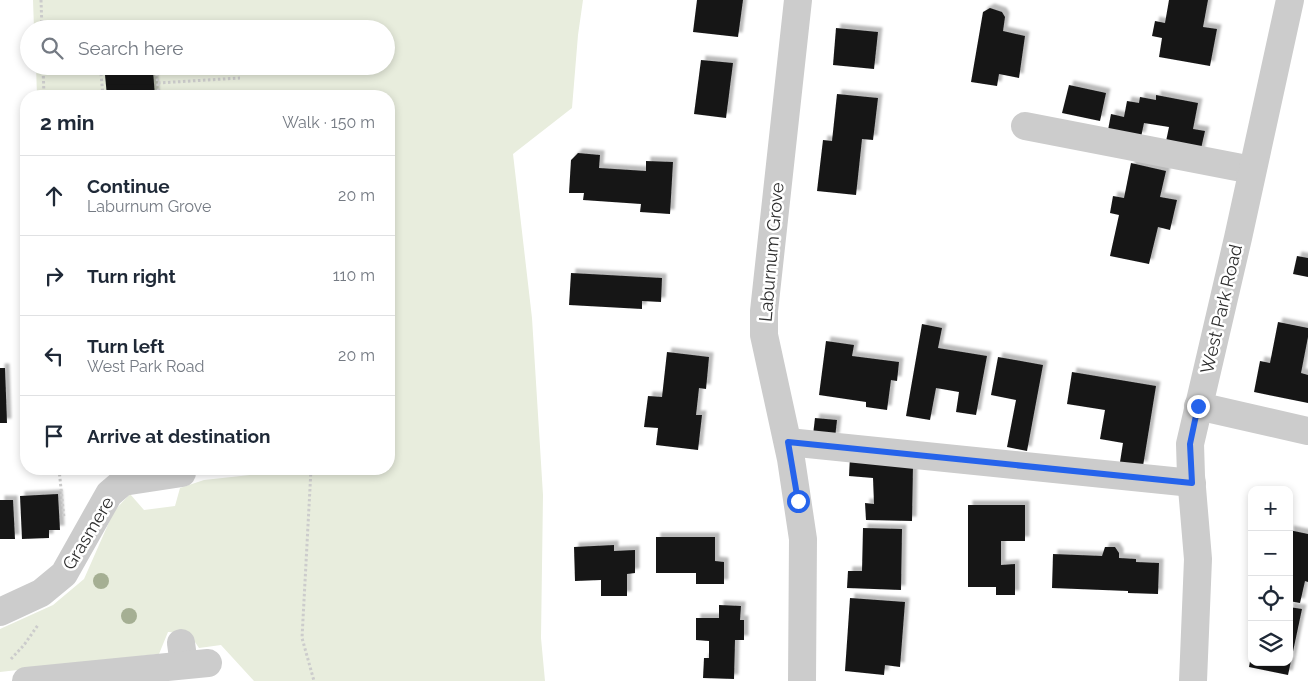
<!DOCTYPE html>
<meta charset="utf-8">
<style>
:root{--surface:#fff;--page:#f6f6f7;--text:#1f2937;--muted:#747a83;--line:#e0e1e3}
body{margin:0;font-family:Raleway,sans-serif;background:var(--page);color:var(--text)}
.controls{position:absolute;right:15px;bottom:15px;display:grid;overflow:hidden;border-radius:10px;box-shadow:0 2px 8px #0003}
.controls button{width:45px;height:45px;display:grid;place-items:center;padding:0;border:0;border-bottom:1px solid var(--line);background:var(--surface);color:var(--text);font:25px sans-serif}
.stop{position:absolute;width:15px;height:15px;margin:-11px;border:4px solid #2563eb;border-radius:50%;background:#fff}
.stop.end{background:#2563eb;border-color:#fff;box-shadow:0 1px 5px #0008}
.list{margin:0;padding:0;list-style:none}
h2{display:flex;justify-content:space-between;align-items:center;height:65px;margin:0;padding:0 20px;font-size:21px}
h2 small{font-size:16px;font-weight:400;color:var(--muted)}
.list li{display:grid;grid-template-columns:32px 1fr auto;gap:15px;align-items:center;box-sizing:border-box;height:80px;padding:0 20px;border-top:1px solid var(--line)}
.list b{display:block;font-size:19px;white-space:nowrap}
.list p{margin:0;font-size:16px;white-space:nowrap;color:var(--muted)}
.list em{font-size:16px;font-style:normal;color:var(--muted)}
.icon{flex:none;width:28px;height:28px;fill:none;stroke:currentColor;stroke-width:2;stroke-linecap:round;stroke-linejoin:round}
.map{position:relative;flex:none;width:1308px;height:681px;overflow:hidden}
.search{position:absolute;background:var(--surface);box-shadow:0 2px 8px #0003;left:20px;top:20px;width:375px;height:55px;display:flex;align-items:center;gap:12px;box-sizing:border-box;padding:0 18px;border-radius:28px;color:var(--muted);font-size:19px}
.panel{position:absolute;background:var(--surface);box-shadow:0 2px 8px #0003;left:20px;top:90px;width:375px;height:385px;border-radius:20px}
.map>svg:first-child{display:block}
.green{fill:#e8eddd}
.building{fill:#161616;filter:url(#shadow)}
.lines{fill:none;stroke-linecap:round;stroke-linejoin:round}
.path{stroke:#ccc;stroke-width:3;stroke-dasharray:2.5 2.5;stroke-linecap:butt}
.minor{stroke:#ccc;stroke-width:28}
.tree{fill:#a5af93}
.route{stroke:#2563eb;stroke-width:6}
.labels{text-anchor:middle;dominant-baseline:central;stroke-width:5;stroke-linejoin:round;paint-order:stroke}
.street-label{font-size:18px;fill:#2f2f2f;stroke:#fff}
</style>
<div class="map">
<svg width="1308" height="681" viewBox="0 0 1308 681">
<defs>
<filter id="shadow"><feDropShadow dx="4.5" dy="-4.5" stdDeviation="1" flood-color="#0004"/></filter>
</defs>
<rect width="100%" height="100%" fill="#fff"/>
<polygon class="green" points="33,0 583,0 578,35 572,108 513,154 532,318 543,495 541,638 545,681 254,681 221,645 199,648 189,633 168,632 159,654 0,672 0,629 53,605 84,579 114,511 130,494 144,510 175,506 180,488 204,480 250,475 249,469 389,469 389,96 37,96 36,66 386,66 386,29 34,29"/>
<g class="building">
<polygon points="697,0 743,0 738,37 693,32"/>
<polygon points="1169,0 1208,0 1203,27 1217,29 1210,66 1159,57 1162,38 1152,36 1155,21 1165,23"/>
<polygon points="990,8 1002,12 1005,17 1003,31 1025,36 1019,78 999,74 997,86 971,82 983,12"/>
<polygon points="836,28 878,32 874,69 833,65"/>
<polygon points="701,60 733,63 726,118 694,114"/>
<polygon points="153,71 155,96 107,96 105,75"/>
<polygon points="1069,85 1106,93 1100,121 1062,113"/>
<polygon points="837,94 878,98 873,140 862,139 856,195 817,191 823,140 832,141"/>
<polygon points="1156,95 1198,103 1193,129 1205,131 1200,153 1165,146 1169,127 1144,123 1141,137 1108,130 1111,114 1124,117 1127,101 1139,103 1140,97 1156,100"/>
<polygon points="578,153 600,155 599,168 646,171 646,161 673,162 670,214 640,212 641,204 583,200 584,193 569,193 571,160"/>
<polygon points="1131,163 1166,171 1160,197 1177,200 1170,230 1158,227 1149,264 1110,256 1119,215 1110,213 1113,196 1124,198"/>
<polygon points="1297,256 1308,258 1308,277 1293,274"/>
<polygon points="571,273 662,278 661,302 642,301 642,309 569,305"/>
<polygon points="1278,322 1308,328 1308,337 1301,373 1308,375 1308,403 1254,392 1260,361 1270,363"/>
<polygon points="922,324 942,328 938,348 987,356 976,415 956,412 959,392 936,388 930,420 906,416"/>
<polygon points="826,341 854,345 852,356 899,362 897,381 891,380 887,410 866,407 866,402 819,395"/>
<polygon points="667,352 709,357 706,389 699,388 696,415 702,415 698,450 656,445 658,428 644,427 648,396 662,397"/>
<polygon points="998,357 1043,365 1027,451 1007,447 1016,400 991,395"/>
<polygon points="0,368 5,368 7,423 0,423"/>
<polygon points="1072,372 1156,386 1143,466 1120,462 1123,443 1100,439 1105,410 1067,404"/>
<polygon points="815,418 837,420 835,438 813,435"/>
<polygon points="850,456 913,465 912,521 866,520 865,503 874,504 873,478 849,476"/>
<polygon points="58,494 60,530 49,530 49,538 22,539 20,496"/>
<polygon points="0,500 13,500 15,539 0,539"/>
<polygon points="968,505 1025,505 1025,541 1001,541 1001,565 1015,564 1015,595 996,595 996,587 968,587"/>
<polygon points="863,528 902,529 901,590 847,588 848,571 862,571"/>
<polygon points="1289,530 1308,534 1308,582 1305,581 1300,603 1289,601"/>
<polygon points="656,537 715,537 715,561 724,562 724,584 696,584 696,573 656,573"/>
<polygon points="614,545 614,551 635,550 635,573 627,574 627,596 601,596 601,580 575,581 574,547"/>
<polygon points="1105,547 1115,547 1119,553 1119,558 1136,559 1136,562 1159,563 1158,594 1128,593 1128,591 1052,588 1053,554 1102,556"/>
<polygon points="850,598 905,602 900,667 885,665 884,675 845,671"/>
<polygon points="719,605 741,606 740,620 744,620 744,640 735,640 734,679 703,678 704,658 709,658 709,641 696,640 696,618 719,618"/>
<polygon points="1289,607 1302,609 1288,675 1249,667 1251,656 1252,662 1289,662"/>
</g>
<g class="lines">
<g class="path">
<polyline points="41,0 42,29"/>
<polyline points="43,66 44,96"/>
<polyline points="158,83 240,78"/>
<polyline points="103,96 101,73 156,67 159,96"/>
<polyline points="59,469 64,518"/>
<polyline points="311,469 302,638 314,681"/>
<polyline points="11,659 24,645 38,625"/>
</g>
<g class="minor">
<polyline points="798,0 764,311 764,335 791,459 803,539 802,681"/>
<polyline points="1025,126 1252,170"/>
<polyline points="1198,406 1308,431"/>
<polyline points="788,442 1192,483"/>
<polyline points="0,612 41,593 64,574 109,494 123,482 182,473"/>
<polyline points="181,643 184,665"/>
<polyline points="26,681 208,663"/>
<polyline points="1193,681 1198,559 1191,476 1190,444 1238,238 1290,0"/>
</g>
</g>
<g class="tree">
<circle cx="101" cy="581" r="8"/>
<circle cx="129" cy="616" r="8"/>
</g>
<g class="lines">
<polyline class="route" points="798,501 788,442 1192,483 1190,444 1198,406"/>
</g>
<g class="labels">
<g class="street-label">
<text transform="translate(771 252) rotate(-85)">Laburnum Grove</text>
<text transform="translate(1221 309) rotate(-77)">West Park Road</text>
<text transform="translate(88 533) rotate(-59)">Grasmere</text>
</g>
</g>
</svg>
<div class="controls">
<button>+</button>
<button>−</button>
<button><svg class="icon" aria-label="locate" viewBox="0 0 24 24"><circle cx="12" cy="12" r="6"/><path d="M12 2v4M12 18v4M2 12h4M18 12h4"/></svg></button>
<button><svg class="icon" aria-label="layers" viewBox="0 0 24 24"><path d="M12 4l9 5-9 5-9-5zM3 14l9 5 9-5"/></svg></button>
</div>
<div class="stop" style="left:798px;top:501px"></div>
<div class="stop end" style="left:1198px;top:406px"></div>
<div class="search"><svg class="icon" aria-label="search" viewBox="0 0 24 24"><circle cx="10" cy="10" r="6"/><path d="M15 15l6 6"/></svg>Search here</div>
<section class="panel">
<h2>2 min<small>Walk · 150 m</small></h2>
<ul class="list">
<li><svg class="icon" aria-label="ahead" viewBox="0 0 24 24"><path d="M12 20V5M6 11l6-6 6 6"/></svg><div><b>Continue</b><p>Laburnum Grove</p></div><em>20 m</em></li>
<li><svg class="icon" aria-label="right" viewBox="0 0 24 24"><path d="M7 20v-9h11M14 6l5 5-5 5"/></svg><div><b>Turn right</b></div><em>110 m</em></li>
<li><svg class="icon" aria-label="left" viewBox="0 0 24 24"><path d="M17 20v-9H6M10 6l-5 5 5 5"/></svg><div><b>Turn left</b><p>West Park Road</p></div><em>20 m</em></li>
<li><svg class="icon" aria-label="arrive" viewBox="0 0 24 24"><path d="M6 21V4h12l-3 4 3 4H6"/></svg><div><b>Arrive at destination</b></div></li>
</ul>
</section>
</div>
